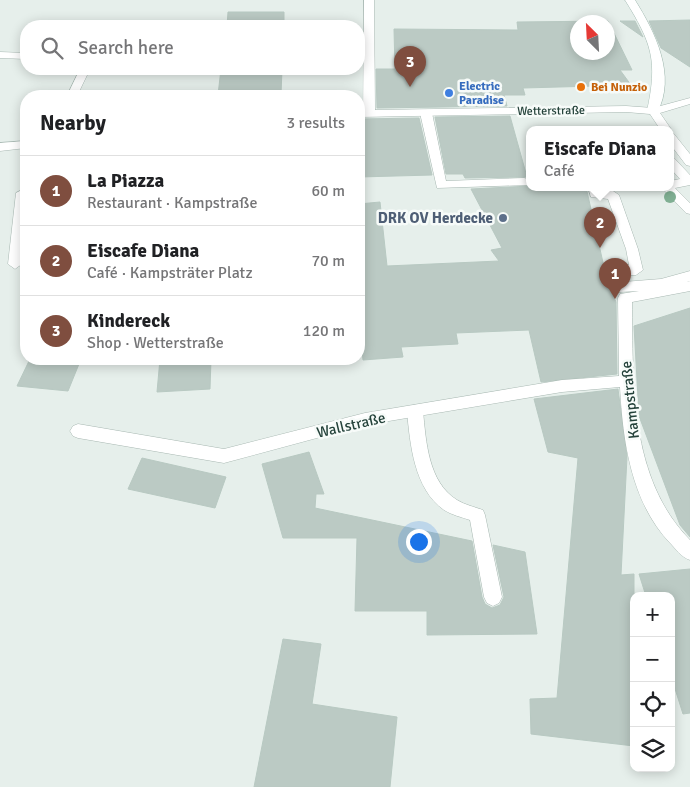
<!DOCTYPE html>
<meta charset="utf-8">
<style>
:root{--surface:#fff;--page:#f6f6f6;--text:#202124;--muted:#757577;--line:#e0e0e0;--accent:#7f4e3f}
body{margin:0;font-family:Signika,sans-serif;background:var(--page);color:var(--text)}
.controls{position:absolute;right:15px;bottom:15px;display:grid;overflow:hidden;border-radius:10px;box-shadow:0 2px 12px #0003}
.controls button{width:45px;height:45px;display:grid;place-items:center;padding:0;border:0;border-bottom:1px solid var(--line);background:var(--surface);color:var(--text);font:25px sans-serif}
.compass{position:absolute;left:570px;top:15px;width:45px;height:45px;border-radius:50%;background:var(--surface);box-shadow:0 2px 12px #0003;rotate:336deg}
.you{position:absolute;left:418px;top:541px;width:18px;height:18px;margin:-12px;border:4px solid #fff;border-radius:50%;background:#1a73e8;box-shadow:0 0 0 8px #1a73e833}
.badge{display:grid;place-items:center;width:32px;height:32px;border-radius:50%;background:var(--accent);color:#fff;font-size:16px;font-weight:700}
.pin{position:absolute;translate:-50% -41px;filter:drop-shadow(0 1px 2px #0008)}
.pin::after{content:'';position:absolute;top:26px;width:18px;height:15px;background:inherit;clip-path:polygon(0 0,100% 0,50% 100%)}
.popup{position:absolute;left:526px;top:126px;width:148px;height:65px;box-sizing:border-box;display:grid;place-content:center;border-radius:10px;background:var(--surface);filter:drop-shadow(0 1px 4px #0005);font-size:16px;white-space:nowrap;color:var(--muted)}
.popup b{font-size:19px;color:var(--text)}
.popup::after{content:'';position:absolute;left:50%;top:100%;margin-left:-10px;border:10px solid transparent;border-top-color:var(--surface)}
.list{margin:0;padding:0;list-style:none}
h2{display:flex;justify-content:space-between;align-items:center;height:65px;margin:0;padding:0 20px;font-size:21px}
h2 small{font-size:16px;font-weight:400;color:var(--muted)}
.list li{display:grid;grid-template-columns:32px 1fr auto;gap:15px;align-items:center;box-sizing:border-box;height:70px;padding:0 20px;border-top:1px solid var(--line)}
.list b{display:block;font-size:19px;white-space:nowrap}
.list p{margin:0;font-size:16px;white-space:nowrap;color:var(--muted)}
.list em{font-size:16px;font-style:normal;color:var(--muted)}
.icon{flex:none;width:28px;height:28px;fill:none;stroke:currentColor;stroke-width:2;stroke-linecap:round;stroke-linejoin:round}
.map{position:relative;flex:none;width:690px;height:787px;overflow:hidden}
.search{position:absolute;background:var(--surface);box-shadow:0 2px 12px #0003;left:20px;top:20px;width:345px;height:55px;display:flex;align-items:center;gap:12px;box-sizing:border-box;padding:0 18px;border-radius:20px;color:var(--muted);font-size:19px}
.panel{position:absolute;background:var(--surface);box-shadow:0 2px 12px #0003;left:20px;top:90px;width:345px;height:275px;border-radius:20px}
.map>svg:first-child{display:block}
.building{fill:#bbcac4;stroke:#b8c9c2;fill-rule:evenodd}
.lines{fill:none;stroke-linecap:round;stroke-linejoin:round}
.lane-casing{stroke:#a8b8b2;stroke-width:1}
.street-casing{stroke:#a8b8b2;stroke-width:1}
.secondary-casing{stroke:#a4bbb3;stroke-width:1}
.lane{fill:#fff;fill-rule:evenodd}
.street{fill:#fff;fill-rule:evenodd}
.secondary{fill:#fff;fill-rule:evenodd}
.tree{fill:#80af93}
.food-dot{fill:#e8710a;stroke:#f7fbf9;stroke-width:2}
.shop-dot{fill:#3f7fe0;stroke:#f7fbf9;stroke-width:2}
.service-dot{fill:#5c6f8a;stroke:#f7fbf9;stroke-width:2}
.labels{text-anchor:middle;dominant-baseline:central;stroke-width:5;stroke-linejoin:round;paint-order:stroke}
.far-shop-label{font-size:12px;font-weight:bold;fill:#366cbe;stroke:#f7fbf9;text-anchor:start}
.far-food-label{font-size:12px;font-weight:bold;fill:#c56008;stroke:#f7fbf9;text-anchor:start}
.far-street-label{font-size:12px;fill:#24423a;stroke:#f7fbf9}
.service-label{font-size:15px;font-weight:bold;fill:#4e5e75;stroke:#f7fbf9;text-anchor:end}
.street-label{font-size:15px;fill:#24423a;stroke:#f7fbf9}
</style>
<div class="map">
<svg width="690" height="787" viewBox="0 0 690 787">
<rect width="100%" height="100%" fill="#e6efeb"/>
<g class="building">
<polygon points="228,12 284,12 284,26 227,26"/>
<polygon points="690,20 690,67 661,48 649,21"/>
<path d="M608 21 632 70H620L631 85 523 88 525 95H504L507 106 377 108 376 69H395L394 29 518 30 517 22ZM578 22H608V52H578Z"/>
<polygon points="620,21 635,21 643,37"/>
<polygon points="221,69 282,69 281,94 218,95"/>
<polygon points="510,116 527,177 465,178 463,174 446,174 435,117"/>
<polygon points="419,118 432,175 359,177 359,119"/>
<polygon points="530,186 586,187 604,267 602,271 616,302 617,374 541,382 529,330 456,333 458,344 401,347 403,357 363,360 359,320 359,204 380,202 387,266 499,261 491,250 502,248 471,189"/>
<polygon points="690,308 690,537 680,525 639,416 634,326"/>
<polygon points="30,359 81,359 68,391 17,386"/>
<polygon points="160,359 211,359 210,389 157,392"/>
<polygon points="618,389 627,457 621,575 634,574 634,746 531,734 530,699 557,698 578,458 548,452 534,399"/>
<polygon points="309,452 324,494 316,494 315,508 472,541 482,597 485,604 492,608 500,605 504,597 493,545 525,552 537,634 427,635 427,611 355,611 357,538 283,538 262,464"/>
<polygon points="142,458 226,477 215,508 128,489"/>
<polygon points="690,569 690,713 683,714 671,676 671,596 646,596 639,574"/>
<polygon points="283,639 321,644 312,704 397,717 390,787 254,787"/>
</g>
<g class="lines">
<g class="lane-casing">
<g id="lane">
<polygon points="0,52 26,53 26,59 0,58"/>
<polygon points="80,69 90,69 77,96 67,96"/>
<polygon points="426,110 432,113 446,181 524,178 528,179 530,182 528,185 437,188 420,113"/>
<polygon points="26,188 22,264 15,269 8,264 16,193"/>
<path d="M415 405 420 407 423 411C426 441 428 482 457 500 465 505 475 507 483 510L485 515 502 597 499 603 493 606 487 603 484 597 470 520C461 517 452 515 444 510 414 489 410 444 407 411L410 407Z"/>
</g>
</g>
<g class="street-casing">
<g id="street">
<polygon points="364,0 374,0 375,110 626,106 653,108 690,98 690,104 660,113 671,129 670,130 660,129 650,114 626,112 359,117 359,111 363,111"/>
<polygon points="670,133 674,134 690,154 690,166 686,165 670,144"/>
<polygon points="26,141 26,148 0,151 0,143"/>
<polygon points="670,157 674,158 690,175 690,185 675,188 690,203 690,214 686,213 661,187 670,187 670,181 680,179 670,168"/>
<path d="M588 187H600L601 190 613 191 619 195 638 249 643 270 636 275H620L623 282 661 279 690 271V281L687 282 690 281V291L632 302C633 383 629 478 690 540V560C681 557 676 549 670 543 631 502 623 441 620 387L562 392 365 425 224 463 78 438 73 436 70 431 73 426 78 424 224 449 365 413 562 380 619 376 618 298 620 294 639 291 619 292 614 290 604 270 611 265H629L626 249 608 199 591 197Z"/>
</g>
</g>
<g class="secondary-casing">
<path id="secondary" d="M625 0H635C655 32 677 76 657 113L653 114 647 111C658 61 652 43 625 0Z"/>
</g>
<use href="#lane" class="lane"/>
<use href="#street" class="street"/>
<use href="#secondary" class="secondary"/>
</g>
<circle class="tree" cx="670" cy="197" r="6"/>
<circle class="food-dot" cx="581" cy="87" r="5"/>
<circle class="shop-dot" cx="449" cy="93" r="5"/>
<circle class="service-dot" cx="503" cy="218" r="5"/>
<g class="labels">
<g class="far-shop-label">
<text x="459" y="86">Electric<tspan x="459" dy="14">Paradise</tspan></text>
</g>
<g class="far-food-label">
<text x="591" y="87">Bei Nunzio</text>
</g>
<g class="far-street-label">
<text transform="translate(551 111) rotate(-1)">Wetterstraße</text>
</g>
<g class="service-label">
<text x="493" y="218">DRK OV Herdecke</text>
</g>
<g class="street-label">
<text transform="translate(630 400) rotate(-96)">Kampstraße</text>
<text transform="translate(351 425) rotate(-13)">Wallstraße</text>
</g>
</g>
</svg>
<div class="controls">
<button>+</button>
<button>−</button>
<button><svg class="icon" aria-label="locate" viewBox="0 0 24 24"><circle cx="12" cy="12" r="6"/><path d="M12 2v4M12 18v4M2 12h4M18 12h4"/></svg></button>
<button><svg class="icon" aria-label="layers" viewBox="0 0 24 24"><path d="M12 4l9 5-9 5-9-5zM3 14l9 5 9-5"/></svg></button>
</div>
<svg class="compass" viewBox="-18 -18 36 36"><path d="M0-13l5 13h-10z" fill="#e53935"/><path d="M0 13l5-13h-10z" fill="#757577"/></svg>
<div class="you"></div>
<div class="pin badge" style="left:615px;top:299px">1</div>
<div class="pin badge" style="left:600px;top:248px">2</div>
<div class="popup"><b>Eiscafe Diana</b>Café</div>
<div class="pin badge" style="left:410px;top:87px">3</div>
<div class="search"><svg class="icon" aria-label="search" viewBox="0 0 24 24"><circle cx="10" cy="10" r="6"/><path d="M15 15l6 6"/></svg>Search here</div>
<section class="panel">
<h2>Nearby<small>3 results</small></h2>
<ul class="list">
<li><span class="badge">1</span><div><b>La Piazza</b><p>Restaurant · Kampstraße</p></div><em>60 m</em></li>
<li><span class="badge">2</span><div><b>Eiscafe Diana</b><p>Café · Kampsträter Platz</p></div><em>70 m</em></li>
<li><span class="badge">3</span><div><b>Kindereck</b><p>Shop · Wetterstraße</p></div><em>120 m</em></li>
</ul>
</section>
</div>
